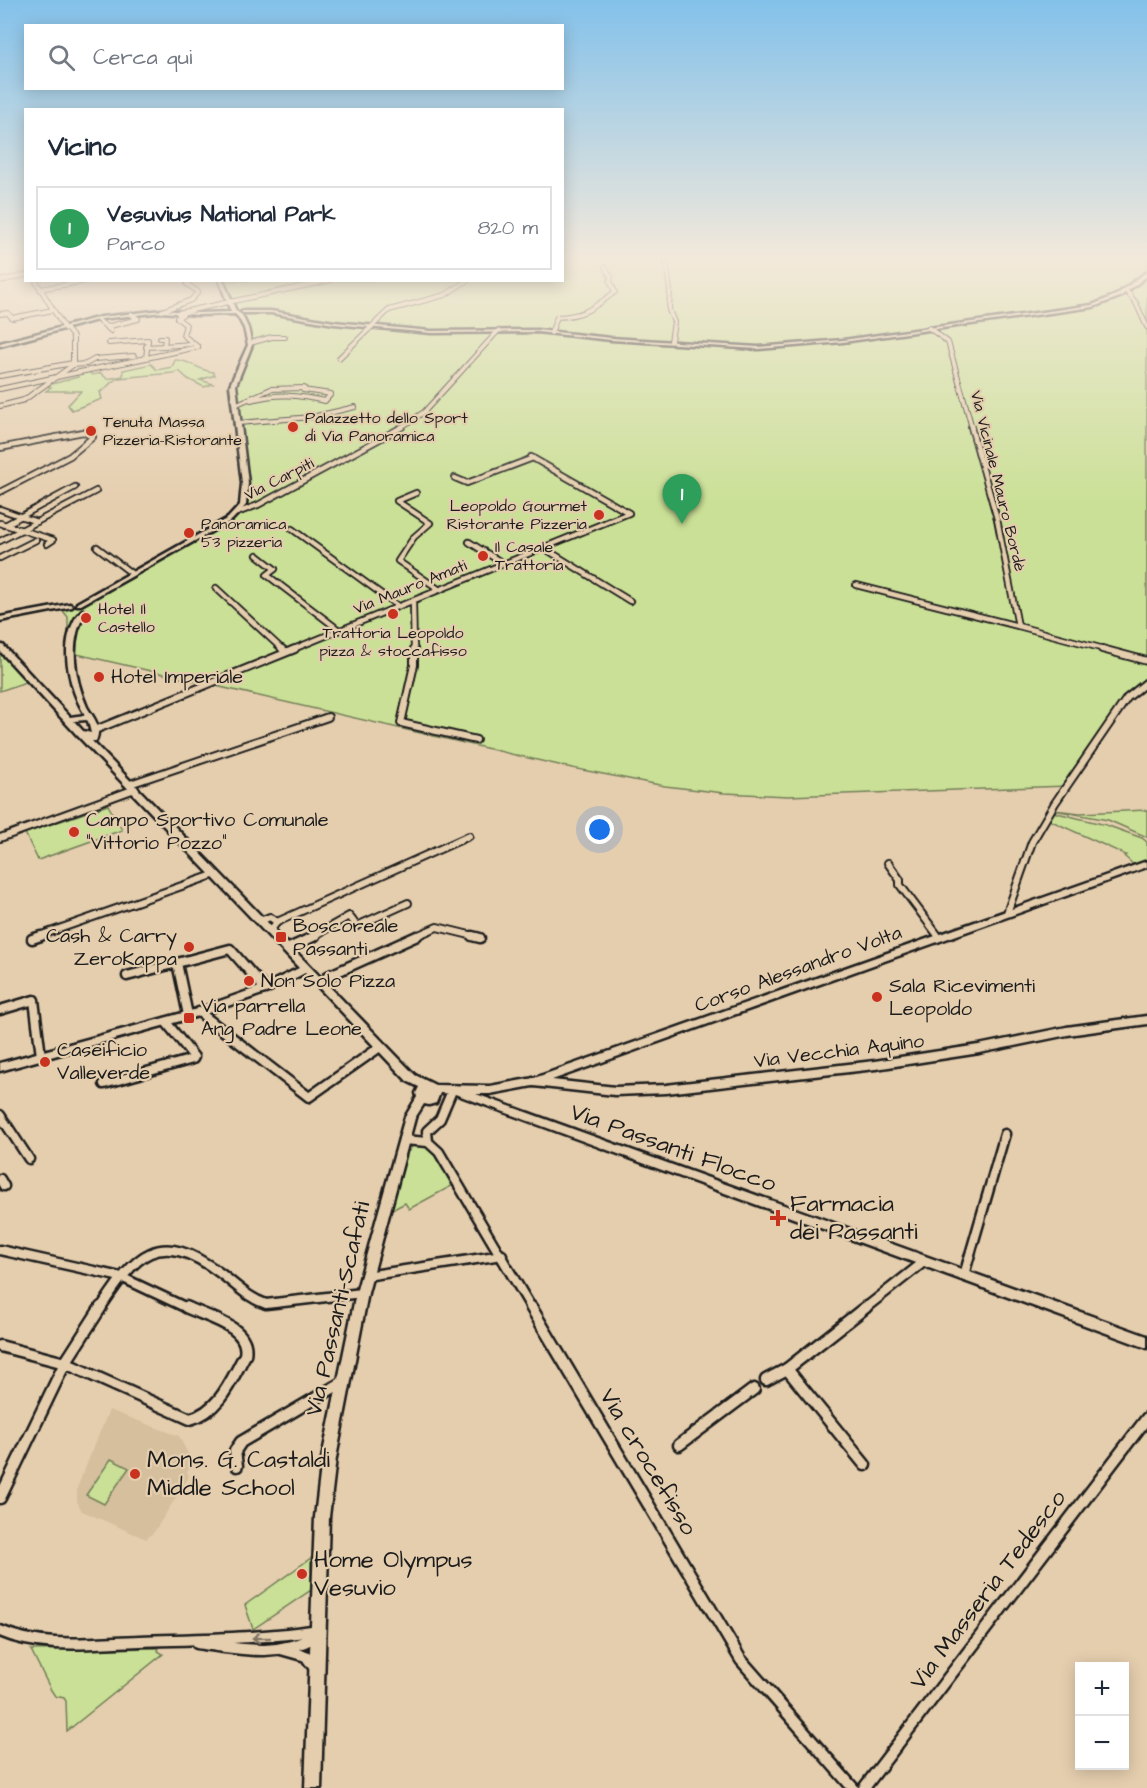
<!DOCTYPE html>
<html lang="it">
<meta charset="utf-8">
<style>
:root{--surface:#fff;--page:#f6f6f7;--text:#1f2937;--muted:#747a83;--line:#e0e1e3;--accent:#b45309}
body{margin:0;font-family:"Architects Daughter",sans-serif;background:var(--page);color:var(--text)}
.controls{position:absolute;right:18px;bottom:18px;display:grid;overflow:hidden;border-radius:0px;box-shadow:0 3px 15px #0003}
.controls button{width:54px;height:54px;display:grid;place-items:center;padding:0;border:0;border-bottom:2px solid var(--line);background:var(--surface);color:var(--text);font:30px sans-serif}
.you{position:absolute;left:600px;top:830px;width:21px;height:21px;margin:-15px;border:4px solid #fff;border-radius:50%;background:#1a73e8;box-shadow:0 0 0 9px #1a73e833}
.badge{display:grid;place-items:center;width:39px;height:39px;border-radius:50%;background:var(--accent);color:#fff;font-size:20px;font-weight:700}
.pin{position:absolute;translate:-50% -50px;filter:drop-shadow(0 2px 3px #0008)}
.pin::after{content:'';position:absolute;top:32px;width:21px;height:18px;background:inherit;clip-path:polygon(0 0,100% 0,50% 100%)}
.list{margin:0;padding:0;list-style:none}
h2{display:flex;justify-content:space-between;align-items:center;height:78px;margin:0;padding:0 24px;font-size:26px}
h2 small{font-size:20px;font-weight:400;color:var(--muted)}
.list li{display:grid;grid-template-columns:39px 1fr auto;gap:18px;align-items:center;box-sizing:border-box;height:84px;margin:0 12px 12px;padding:0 12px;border:2px solid var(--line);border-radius:0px}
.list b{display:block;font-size:22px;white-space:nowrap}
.list p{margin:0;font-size:20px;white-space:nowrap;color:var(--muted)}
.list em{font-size:20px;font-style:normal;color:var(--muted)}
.icon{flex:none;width:33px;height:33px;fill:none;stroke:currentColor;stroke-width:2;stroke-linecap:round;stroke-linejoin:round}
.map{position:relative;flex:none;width:1147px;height:1788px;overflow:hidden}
.search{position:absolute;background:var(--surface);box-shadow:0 3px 15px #0003;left:24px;top:24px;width:540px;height:66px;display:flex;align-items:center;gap:15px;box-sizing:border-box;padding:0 21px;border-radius:0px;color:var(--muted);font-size:22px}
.panel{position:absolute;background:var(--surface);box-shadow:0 3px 15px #0003;left:24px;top:108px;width:540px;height:174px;border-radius:0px}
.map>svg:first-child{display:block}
.built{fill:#d5bf9d}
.green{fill:#cae096;stroke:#737e59;stroke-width:1.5}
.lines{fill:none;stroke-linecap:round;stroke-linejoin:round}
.street-far4-casing{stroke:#1c1c1c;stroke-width:6}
.street-far3-casing{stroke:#1c1c1c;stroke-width:8}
.street-far2-casing{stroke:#1c1c1c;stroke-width:10}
.street-far1-casing{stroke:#1c1c1c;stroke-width:13}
.street-casing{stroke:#1c1c1c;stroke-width:15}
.secondary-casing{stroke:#1c1c1c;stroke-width:5}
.street-far4{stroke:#e5ceae;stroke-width:4}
.street-far3{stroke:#e5ceae;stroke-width:4.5}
.street-far2{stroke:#e5ceae;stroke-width:6}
.street-far1{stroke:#e5ceae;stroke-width:8}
.street{stroke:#e5ceae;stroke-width:10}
.secondary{fill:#e5ceae;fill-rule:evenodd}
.oneway{stroke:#807565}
.poi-dot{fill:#c8321e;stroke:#e5ceae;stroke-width:2}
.labels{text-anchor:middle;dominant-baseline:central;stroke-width:4.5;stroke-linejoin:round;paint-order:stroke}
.far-poi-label{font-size:16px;fill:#1c1c1c;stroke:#e5ceae;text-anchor:start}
.far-street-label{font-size:16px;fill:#1c1c1c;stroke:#e5ceae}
.poi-label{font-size:20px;fill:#1c1c1c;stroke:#e5ceae;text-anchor:start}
.street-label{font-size:20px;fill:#1c1c1c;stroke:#e5ceae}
.near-street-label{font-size:24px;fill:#1c1c1c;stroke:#e5ceae}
.near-poi-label{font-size:24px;fill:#1c1c1c;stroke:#e5ceae;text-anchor:start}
</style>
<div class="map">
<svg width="1147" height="1788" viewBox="0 0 1147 1788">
<rect width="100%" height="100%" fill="#e5ceae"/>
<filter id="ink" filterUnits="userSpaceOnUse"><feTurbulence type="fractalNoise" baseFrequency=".0167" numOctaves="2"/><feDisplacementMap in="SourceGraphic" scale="12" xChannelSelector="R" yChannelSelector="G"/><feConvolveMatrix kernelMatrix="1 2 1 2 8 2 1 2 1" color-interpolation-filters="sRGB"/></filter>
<g filter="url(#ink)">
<polygon class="built" points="109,1410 179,1436 194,1466 187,1471 189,1477 154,1532 146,1539 82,1511 77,1502 77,1488"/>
<g class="green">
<polygon points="563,256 1147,256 1147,685 1125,704 1068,786 788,796 724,793 665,786 572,768 68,652 68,617 63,611 64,608 98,593 146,563 227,518 240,504 243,497 228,387 247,345 245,333 237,317 229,313 233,309 220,281 562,280"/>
<path d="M175 360C189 359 199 371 213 372L215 375 200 380 213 384 204 387 188 379 179 371 173 373 119 378C110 380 108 389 100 392L102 399 72 410 68 405 81 391H46L51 387 46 386 48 385 78 377 76 374 88 371 92 375 101 373 107 379 123 376V370L151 364 157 370 172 367Z"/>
<polygon points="0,653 2,653 29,681 0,691"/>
<polygon points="108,805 122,830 38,860 25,833"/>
<polygon points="1054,810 1080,813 1147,810 1147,837 1108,820"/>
<polygon points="1053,812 1106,825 1142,838 1147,842 1147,860 1134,865 1124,856 1126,855 1047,819"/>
<polygon points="412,1145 429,1145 457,1183 409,1209 405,1203 390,1211 404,1150 410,1151"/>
<polygon points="111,1459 129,1468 104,1504 86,1495"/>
<polygon points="311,1558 311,1590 253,1629 245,1605"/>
<polygon points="159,1648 158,1651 163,1654 67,1731 66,1701 64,1698 55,1696 51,1690 31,1650"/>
</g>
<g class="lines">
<g class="street-far4-casing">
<g id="street-far4">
<polyline points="665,256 670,290 669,310 674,322 671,341"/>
<polyline points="35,280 65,329"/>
<polyline points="0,281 26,275"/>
<polyline points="40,289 92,280"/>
<polyline points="1126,291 1136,303 1147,327"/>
<polyline points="162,311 191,300 198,292 187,284 190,280"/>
<polyline points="178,313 332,280"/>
<polyline points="0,314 8,313 12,318 53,310"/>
<polyline points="183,314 177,318 186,325 183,335 198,347"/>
<polyline points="97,319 111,331"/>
<polyline points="106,327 138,319 131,314"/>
<polyline points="66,328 73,337 73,365"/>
<polyline points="929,328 948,342 972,428"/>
<path d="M551 333 557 317C585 316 593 308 615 292L610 281 611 277 605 267"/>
<polyline points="160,338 165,338 164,346 191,344"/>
<polyline points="109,343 148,340 146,358"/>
<polyline points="250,343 272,337 285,337"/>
<polyline points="146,347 164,346"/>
<polyline points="339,358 389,310 445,295 468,280"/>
<polyline points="73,365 86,364 95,359 134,356"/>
<polyline points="0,376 73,363"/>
<polyline points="0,389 198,347"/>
<path d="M235 405 271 389 304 388 303 390 331 394 325 401C296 395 281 393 251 400"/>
<polyline points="0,406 24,400 73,365"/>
<polyline points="238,423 312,417 355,407"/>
<polyline points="400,428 424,412 498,331"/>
</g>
</g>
<g class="street-far3-casing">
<g id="street-far3">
<polyline points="971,427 997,519 1018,626 1108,650"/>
<polyline points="0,448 83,432 93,437 70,456 0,492"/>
<polyline points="455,478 467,483 533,458"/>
<polyline points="416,493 397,501 430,523 414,537 398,561 440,590"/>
<polyline points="0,509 37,522"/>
<polyline points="237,513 258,505 402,427"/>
<polyline points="0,523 53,540 47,544"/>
<polyline points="5,525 75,487"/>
<polyline points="292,529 398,606"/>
<polyline points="0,541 96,491"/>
<polyline points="469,542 504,564"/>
<polyline points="97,547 131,573"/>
<polyline points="544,548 630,601"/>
<polyline points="257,555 275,569 267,575 339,630"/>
<polyline points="0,558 36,540"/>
<polyline points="856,585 1018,626"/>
<polyline points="216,588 283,650"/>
<polyline points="413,601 414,650"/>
<polyline points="291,650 629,513 531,457"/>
</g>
</g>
<g class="street-far2-casing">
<g id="street-far2">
<polyline points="282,649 285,652"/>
<polyline points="414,649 414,665 401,723 476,740"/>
<polyline points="1102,649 1147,661"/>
<polyline points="95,730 295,649"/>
<polyline points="130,784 328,717"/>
<polyline points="0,838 135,789"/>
<polyline points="888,863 900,880 900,885 939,937"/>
<polyline points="1007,913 1032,842 1055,803 1127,698 1147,682"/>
<polyline points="260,921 270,917 277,922"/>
<polyline points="270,931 277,922 469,836"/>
<polyline points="36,937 216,874"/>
<polyline points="312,937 349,916 357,926 408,903"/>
<polyline points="414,937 437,927 478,937"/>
</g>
</g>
<g class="street-far1-casing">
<g id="street-far1">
<polyline points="472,936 480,938"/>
<polyline points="32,939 41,936"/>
<polyline points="287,949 315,936"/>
<polyline points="127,976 177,963"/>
<polyline points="328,976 417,936"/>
<polyline points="0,1010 34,1000 41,1056"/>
<polyline points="199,1012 309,1097 380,1047"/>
<polyline points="188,1015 177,963 230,949 265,989"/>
<polyline points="534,1082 615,1091 666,1089 875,1065 979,1049 1067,1031 1147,1020"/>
<polyline points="104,1084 193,1059 194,1057 166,1022"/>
<polyline points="0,1115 29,1159"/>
<polyline points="403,1140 428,1142 439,1152 532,1309"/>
<polyline points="428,1142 427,1131 440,1119 451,1093"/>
<polyline points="0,1179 4,1186"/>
<polyline points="0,1250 121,1277 189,1309"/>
<polyline points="964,1275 1005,1134"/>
<polyline points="366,1276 502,1255"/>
<path d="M100 1309C136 1254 158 1227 220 1273 235 1284 248 1298 266 1304L362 1293"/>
<polyline points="864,1309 925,1261"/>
</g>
</g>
<g class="street-casing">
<g id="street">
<polyline points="531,1307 741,1660 853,1788"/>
<path d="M0 1346 65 1363 190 1419C220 1411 231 1380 245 1355 251 1326 206 1317 186 1307"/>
<polyline points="766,1380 787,1369"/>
<polyline points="679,1445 754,1389"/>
<polyline points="865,1465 787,1369 866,1307"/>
<polyline points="237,1466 235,1451 241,1442 343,1382"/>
<polyline points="0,1498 65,1363 101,1307"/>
<path d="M0 1631C44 1650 94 1642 140 1641 200 1639 260 1639 319 1630"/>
<path d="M197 1643C240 1649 277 1658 317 1636"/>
<polyline points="281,1649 306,1656 314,1667"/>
<polyline points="864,1788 1147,1418"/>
</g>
</g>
<g class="secondary-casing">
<g id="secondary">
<polygon points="1145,273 1147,273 1147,276 1120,297 1093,307 843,342 758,349 611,340 537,332 431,333 334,324 271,313 243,313 241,312 243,311 271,311 334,322 431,331 537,330 611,338 758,347 843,340 1092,305 1116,295"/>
<polygon points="219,280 223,280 236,311 242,315 248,328 252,345 236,385 248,483 246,505 232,520 81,605 77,605 77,603 228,518 240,505 242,483 230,385 248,345 244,328 238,317 235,314 198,315 162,312 101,319 0,346 0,343 101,317 162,310 198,313 231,312"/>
<polygon points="70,604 73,606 72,607 0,621 0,617"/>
<path d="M83 610 86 612C68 640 74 677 87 707 94 719 102 726 96 741H92L415 1075 435 1085 490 1086 534 1078 1147 861V867L538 1085 490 1094H476L1147 1336V1348L455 1094 440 1093 436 1103 429 1105 424 1104 415 1118 368 1293 336 1458 329 1517 321 1788H305L315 1517 322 1458 356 1293 405 1117 417 1097 416 1093 419 1087 407 1081 305 973 268 992 202 1015 0 1071V1063L197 1009 262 986 299 968 77 735 0 651V645H3L70 717 85 715C70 690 60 651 73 623 75 618 78 614 81 611ZM86 720 88 721 91 733 83 731 74 721Z"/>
</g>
</g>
<use href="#street-far4" class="street-far4"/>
<use href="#street-far3" class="street-far3"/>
<use href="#street-far2" class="street-far2"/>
<use href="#street-far1" class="street-far1"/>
<use href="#street" class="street"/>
<use href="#secondary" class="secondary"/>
</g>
<defs><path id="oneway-shaft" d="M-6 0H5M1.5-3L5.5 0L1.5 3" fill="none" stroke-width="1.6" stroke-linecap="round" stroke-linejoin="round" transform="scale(1.5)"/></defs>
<use class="oneway" href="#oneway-shaft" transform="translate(261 1638) rotate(179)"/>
</g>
<linearGradient id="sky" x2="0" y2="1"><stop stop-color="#83c1ea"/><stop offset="0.51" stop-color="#f3e9db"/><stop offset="1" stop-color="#f3e9db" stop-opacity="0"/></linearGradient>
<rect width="1147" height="506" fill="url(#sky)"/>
<g class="poi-dot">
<circle cx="293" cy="427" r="6"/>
<circle cx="91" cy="431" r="6"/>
<circle cx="599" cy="515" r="6"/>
<circle cx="189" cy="533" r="6"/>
<circle cx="483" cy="556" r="6"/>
<circle cx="393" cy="614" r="6"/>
<circle cx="86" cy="618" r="6"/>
<circle cx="99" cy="677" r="6"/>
<circle cx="74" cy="832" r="6"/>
<rect x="275" y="931" width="12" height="12" rx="3"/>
<circle cx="189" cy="947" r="6"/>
<circle cx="249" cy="981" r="6"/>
<circle cx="877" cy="997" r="6"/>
<rect x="183" y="1012" width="12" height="12" rx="3"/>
<circle cx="45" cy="1062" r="6"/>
<path d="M775 1209h6v6h6v6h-6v6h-6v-6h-6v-6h6z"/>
<circle cx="135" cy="1474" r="6"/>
<circle cx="302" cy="1574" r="6"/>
</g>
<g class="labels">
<g class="far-poi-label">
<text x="305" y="418">Palazzetto dello Sport<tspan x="305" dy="18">di Via Panoramica</tspan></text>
<text x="103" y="422">Tenuta Massa<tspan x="103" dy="18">Pizzeria-Ristorante</tspan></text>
<text x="587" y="506" text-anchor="end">Leopoldo Gourmet<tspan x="587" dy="18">Ristorante Pizzeria</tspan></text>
<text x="201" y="524">Panoramica<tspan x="201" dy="18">53 pizzeria</tspan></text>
<text x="495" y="547">Il Casale<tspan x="495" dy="18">Trattoria</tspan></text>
<text x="98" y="609">Hotel Il<tspan x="98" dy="18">Castello</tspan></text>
<text x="393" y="633" text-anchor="middle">Trattoria Leopoldo<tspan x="393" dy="18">pizza &amp; stoccafisso</tspan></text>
</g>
<g class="far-street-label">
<text transform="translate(279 479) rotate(-27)">Via Carpiti</text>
<text transform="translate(998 481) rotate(76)">Via Vicinale Mauro Bordè</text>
<text transform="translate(410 587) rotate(-22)">Via Mauro Amati</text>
</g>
<g class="poi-label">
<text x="111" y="677">Hotel Imperiale</text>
<text x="86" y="820">Campo Sportivo Comunale<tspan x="86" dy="23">"Vittorio Pozzo"</tspan></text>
<text x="293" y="926">Boscoreale<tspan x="293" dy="23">Passanti</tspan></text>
<text x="177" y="936" text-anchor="end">Cash &amp; Carry<tspan x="177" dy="23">ZeroKappa</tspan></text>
<text x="261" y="981">Non Solo Pizza</text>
<text x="889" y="986">Sala Ricevimenti<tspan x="889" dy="23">Leopoldo</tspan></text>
<text x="201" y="1006">Via parrella<tspan x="201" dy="23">Ang Padre Leone</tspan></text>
<text x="57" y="1050">Caseificio<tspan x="57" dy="23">Valleverde</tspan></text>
</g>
<g class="street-label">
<text transform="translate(798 969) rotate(-20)">Corso Alessandro Volta</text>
<text transform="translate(839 1051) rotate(-7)">Via Vecchia Aquino</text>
</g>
<g class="near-street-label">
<text transform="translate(673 1148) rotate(20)">Via Passanti Flocco</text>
<text transform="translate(338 1309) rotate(-77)">Via Passanti-Scafati</text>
<text transform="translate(648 1462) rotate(59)">Via crocefisso</text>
<text transform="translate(988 1590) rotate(-53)">Via Masseria Tedesco</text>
</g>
<g class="near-poi-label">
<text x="790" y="1204">Farmacia<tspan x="790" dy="28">dei Passanti</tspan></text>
<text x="147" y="1460">Mons. G. Castaldi<tspan x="147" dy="28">Middle School</tspan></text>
<text x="314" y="1560">Home Olympus<tspan x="314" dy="28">Vesuvio</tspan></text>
</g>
</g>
</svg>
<div class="controls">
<button>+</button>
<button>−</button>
</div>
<div class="you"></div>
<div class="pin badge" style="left:682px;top:524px;background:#2e9e5b">1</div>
<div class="search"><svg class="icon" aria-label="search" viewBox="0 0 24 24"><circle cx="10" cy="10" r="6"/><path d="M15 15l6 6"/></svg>Cerca qui</div>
<section class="panel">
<h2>Vicino<small></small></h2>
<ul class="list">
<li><span class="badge" style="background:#2e9e5b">1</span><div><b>Vesuvius National Park</b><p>Parco</p></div><em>820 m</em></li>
</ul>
</section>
</div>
